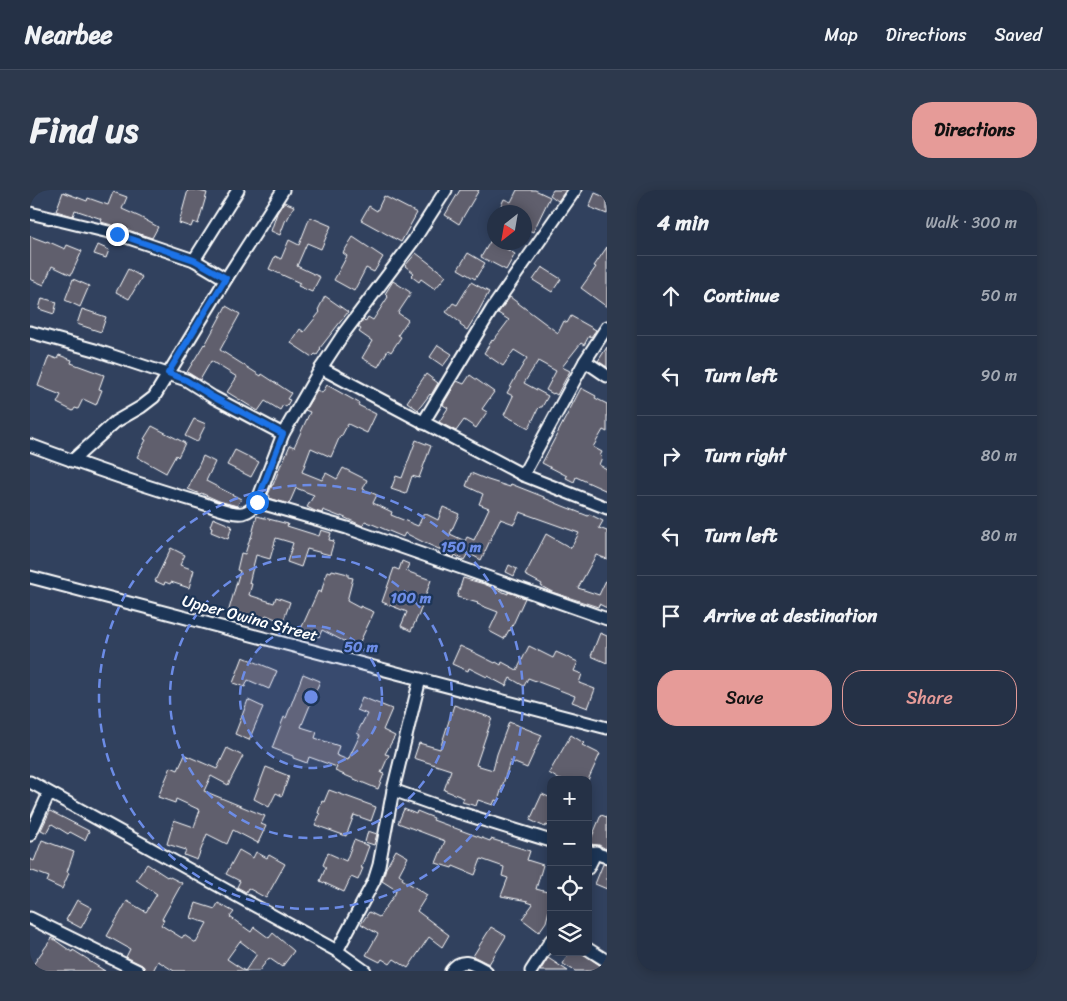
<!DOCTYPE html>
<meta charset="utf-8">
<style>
:root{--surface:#253146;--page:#2d394d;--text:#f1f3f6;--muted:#a3a9b3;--line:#424c5f;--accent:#e69b98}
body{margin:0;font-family:Sriracha,sans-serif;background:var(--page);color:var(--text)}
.controls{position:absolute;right:15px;bottom:15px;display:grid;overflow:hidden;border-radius:10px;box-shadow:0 2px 12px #0003}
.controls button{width:45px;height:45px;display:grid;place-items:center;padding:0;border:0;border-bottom:1px solid var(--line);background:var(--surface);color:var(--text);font:25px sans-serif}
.compass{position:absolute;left:457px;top:15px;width:45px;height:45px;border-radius:50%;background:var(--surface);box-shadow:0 2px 12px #0003;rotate:211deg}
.stop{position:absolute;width:15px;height:15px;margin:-11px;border:4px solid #1a73e8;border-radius:50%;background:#fff}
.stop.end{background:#1a73e8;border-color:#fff;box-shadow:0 1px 5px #0008}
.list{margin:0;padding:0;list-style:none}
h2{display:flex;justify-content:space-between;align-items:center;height:65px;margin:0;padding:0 20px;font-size:21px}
h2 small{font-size:16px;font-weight:400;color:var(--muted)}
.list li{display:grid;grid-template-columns:32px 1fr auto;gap:15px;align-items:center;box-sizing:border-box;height:80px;padding:0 20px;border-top:1px solid var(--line)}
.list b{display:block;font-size:19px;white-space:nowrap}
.list em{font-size:16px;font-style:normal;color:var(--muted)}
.actions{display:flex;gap:10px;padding:15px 20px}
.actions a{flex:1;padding:11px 0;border:1px solid var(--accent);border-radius:20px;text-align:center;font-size:18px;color:var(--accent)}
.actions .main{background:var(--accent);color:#111}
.icon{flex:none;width:28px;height:28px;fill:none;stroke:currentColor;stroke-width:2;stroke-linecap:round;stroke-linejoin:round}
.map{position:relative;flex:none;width:577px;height:781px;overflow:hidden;border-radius:20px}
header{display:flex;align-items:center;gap:30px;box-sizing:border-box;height:70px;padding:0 25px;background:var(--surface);border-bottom:1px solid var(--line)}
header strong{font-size:24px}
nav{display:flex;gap:28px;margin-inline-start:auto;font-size:18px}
.intro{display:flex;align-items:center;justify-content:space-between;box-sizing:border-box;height:120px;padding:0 30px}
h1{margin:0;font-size:35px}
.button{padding:12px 22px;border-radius:20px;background:var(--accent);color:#111;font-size:18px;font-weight:700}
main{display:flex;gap:30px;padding:0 30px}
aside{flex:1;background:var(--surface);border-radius:20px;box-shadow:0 2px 12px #0003}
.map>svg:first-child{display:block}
.building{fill:#615e6d;stroke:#fff;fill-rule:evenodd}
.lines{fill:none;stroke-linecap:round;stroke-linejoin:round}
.minor-casing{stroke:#fff;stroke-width:15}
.minor{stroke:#1d3557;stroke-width:11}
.route{stroke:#1a73e8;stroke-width:6}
.ring{fill:none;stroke:#6c8ce6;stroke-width:2.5;stroke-dasharray:9 6}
.labels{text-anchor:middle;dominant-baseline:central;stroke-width:4.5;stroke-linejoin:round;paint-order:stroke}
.street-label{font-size:16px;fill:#fff;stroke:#1d3557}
.centre{fill:#6c8ce6;stroke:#1d3557;stroke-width:2.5}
.ring-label{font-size:15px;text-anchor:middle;font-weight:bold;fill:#6c8ce6;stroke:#1d3557;stroke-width:4.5;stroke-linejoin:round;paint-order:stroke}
</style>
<header>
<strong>Nearbee</strong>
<nav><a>Map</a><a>Directions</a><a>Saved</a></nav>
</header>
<div class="intro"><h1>Find us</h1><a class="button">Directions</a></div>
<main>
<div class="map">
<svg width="577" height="781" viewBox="0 0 577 781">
<rect width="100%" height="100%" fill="#31415e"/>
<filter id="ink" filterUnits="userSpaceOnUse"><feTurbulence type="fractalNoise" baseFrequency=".02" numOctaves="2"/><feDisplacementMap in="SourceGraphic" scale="10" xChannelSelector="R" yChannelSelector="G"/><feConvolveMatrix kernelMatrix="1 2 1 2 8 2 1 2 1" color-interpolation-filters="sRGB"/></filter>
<g filter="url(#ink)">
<g class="building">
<polygon points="158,0 165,0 177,3 168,34 163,32 161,37 149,33"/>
<polygon points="430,0 449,0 429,34 415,25"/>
<polygon points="487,0 505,0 520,7 503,42 494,38 494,22 468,22 474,9 481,12"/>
<polygon points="523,0 536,0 528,11 520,5"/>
<polygon points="33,2 57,11 58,8 78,15 83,2 97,7 92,19 110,27 128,37 122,48 89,37 71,32 72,29 45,20 43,26 33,23 26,21"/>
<polygon points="565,3 577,8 577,24 559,17"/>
<polygon points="354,6 387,23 371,52 331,30 339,16 347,21"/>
<polygon points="254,12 264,16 257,30 256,29 250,45 241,41 247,23"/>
<polygon points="280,27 301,36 291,59 277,53 267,76 290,87 282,102 268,96 270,93 239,79 245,66 251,69 259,50 269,55"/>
<polygon points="0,46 16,52 17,51 35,59 37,55 52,61 41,85 22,76 14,95 0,89"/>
<polygon points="323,47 353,67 344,82 336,78 324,101 304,90 317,66 313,63"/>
<polygon points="461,50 485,64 476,80 451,67"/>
<polygon points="68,55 79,60 76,68 64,64"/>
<polygon points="577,57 577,117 551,98 566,77 564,76"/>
<polygon points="386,63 416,86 405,99 391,89 389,92 381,86 384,83 375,76"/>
<polygon points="438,63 455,73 445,89 428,79"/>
<polygon points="512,77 531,89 522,102 503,90"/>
<polygon points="98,79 112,87 99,109 86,102"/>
<polygon points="43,89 59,96 50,117 35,110"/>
<polygon points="363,91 380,102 380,105 368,123 378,130 368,145 371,147 361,162 358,160 348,177 332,168 342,151 329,142 331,139 328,137 333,130 335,132 338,127 343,130 358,107 355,104"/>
<polygon points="441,92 459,102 447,124 437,140 430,135 431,133 416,122 423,113 427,115"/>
<polygon points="295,106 318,122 290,158 291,159 287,165 285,164 282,167 261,153 270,139 274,142 290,122 288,120"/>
<polygon points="480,107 528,143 534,131 537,133 541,126 566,140 561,147 559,146 554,155 551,153 532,177 540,181 527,205 524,203 523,204 516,200 526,181 508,171 494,193 518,206 512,217 510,217 508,219 499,238 474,225 483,206 477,203 488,183 497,168 484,160 473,176 454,163 462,150 463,151 479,130 468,123"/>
<polygon points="12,108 27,112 24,124 9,119"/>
<polygon points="196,116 210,124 190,160 231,186 232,184 261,203 257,209 260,210 256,217 253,215 250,220 235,211 228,221 197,202 207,187 181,171 170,190 157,182 174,154 175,155"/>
<polygon points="52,119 76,127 71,142 47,134"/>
<polygon points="408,155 422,164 413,176 400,167"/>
<polygon points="577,157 577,177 568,171"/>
<polygon points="29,165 42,170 41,173 74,185 69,199 72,200 66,215 53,209 48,219 45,218 43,221 27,213 31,205 8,196 19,166 27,169"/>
<polygon points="396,184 408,193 401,205 400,204 388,220 377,212"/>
<polygon points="440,185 464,202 452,219 457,222 446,238 434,230 426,241 409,232 418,218 413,215 414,213 427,191 434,194"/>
<polygon points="297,195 329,213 328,215 346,224 337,243 318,234 311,247 310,246 301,267 281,258 272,282 292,290 296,283 307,289 313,278 337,290 333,299 347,305 343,313 362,322 361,325 388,336 394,323 408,330 413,317 429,324 420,344 435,351 437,347 444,350 459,318 449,314 453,304 436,296 441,283 458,290 480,297 481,294 514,307 514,308 533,316 558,326 559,324 573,331 569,338 577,341 577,369 566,365 548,398 569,405 577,388 577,418 569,414 568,417 522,402 511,396 512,394 495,385 516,344 541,358 549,343 490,322 484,334 470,329 451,370 438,363 434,370 425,365 424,368 417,365 418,363 395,353 375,343 373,347 335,331 333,336 311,326 311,327 293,320 292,323 285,321 277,317 284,305 266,298 259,314 239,308 240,306 238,305 242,295 243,295 251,274 252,274 260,255 264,257 280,222 275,220 287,200 292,203"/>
<polygon points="551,198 566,206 565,208 577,214 577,242 573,240 563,257 572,262 570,266 572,267 569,275 577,279 577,301 546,287 544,292 536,288 537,286 512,273"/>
<polygon points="164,229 176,234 167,252 155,246"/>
<polygon points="122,236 155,253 148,267 146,265 136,283 107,267 116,250 114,249"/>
<polygon points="386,250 401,256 389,288 382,286 376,304 361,299 366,286 372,288"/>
<polygon points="205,260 229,272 221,287 197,275"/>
<polygon points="173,266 185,272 176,291 211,309 207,316 189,311 171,303 170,304 158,299"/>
<polygon points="227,326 258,334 257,336 289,346 291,340 301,343 299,350 304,351 300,365 277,359 271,377 257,372 263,353 246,348 240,369 226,365 219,393 222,394 219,405 244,413 246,407 260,412 253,432 236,425 233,433 213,426 213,427 198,423 210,381 207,380 211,363 215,364 220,348 221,348"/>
<polygon points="183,328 202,336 198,349 181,342 182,337 180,336"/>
<polygon points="141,358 155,365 150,375 164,380 159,398 141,392 140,394 135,392 134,395 125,391"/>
<polygon points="372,371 379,374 376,381 401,390 389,424 381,441 371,436 377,422 352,412 364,378 369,380"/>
<polygon points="479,375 487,379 484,386 476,382"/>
<polygon points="302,380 318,384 318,387 323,388 317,411 330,418 330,416 344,422 327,458 292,440 289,447 271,439 288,401 291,403 297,381 301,382"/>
<polygon points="433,388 454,394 478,404 478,402 495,408 480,441 479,440 474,449 459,441 468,422 447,414 448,413 427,407"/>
<polygon points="570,443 577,446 577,473 561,466"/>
<polygon points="430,456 445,463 465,473 466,472 471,475 472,472 487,480 499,456 523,468 526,462 548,472 544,481 552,484 549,493 565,499 558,518 542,512 545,506 498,488 494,496 480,488 476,496 457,486 457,487 439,478 438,481 422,474"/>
<polygon points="213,467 247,481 239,499 218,490 215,497 203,493"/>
<polygon points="273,484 290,491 271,537 287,542 285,548 309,556 306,565 318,570 330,545 327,543 337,524 327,520 332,507 362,519 353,540 365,546 355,564 359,565 351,583 354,584 348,599 305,581 307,577 279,567 277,573 263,568 263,566 242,558 254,527 256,528"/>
<polygon points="218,510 233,517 219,550 205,544"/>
<polygon points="424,515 462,528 446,575 463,580 467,564 479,532 512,545 497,578 480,571 468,611 465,610 463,615 448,610 446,616 432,612 434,608 414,600 421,580 384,568 389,553 410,559"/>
<polygon points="541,545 554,553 552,555 570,564 558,590 530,590 519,583"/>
<polygon points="197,558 213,566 198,595 181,586 174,601 235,626 231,634 236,636 228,653 203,640 197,654 177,644 167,670 154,665 156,660 137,654 144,630 164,637 170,620 146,609 145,613 128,607 141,577 148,580 155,565 187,579"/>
<polygon points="236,577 259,586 252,606 246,603 239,617 224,609"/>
<polygon points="299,600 346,617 341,631 324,625 316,646 285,635 290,624 288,623 292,611 294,612"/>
<polygon points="512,604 521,608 521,637 516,635 515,637 500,630"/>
<polygon points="374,619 386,624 387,621 404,628 403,630 460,651 461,649 500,661 497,670 513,675 506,699 521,703 521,713 516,732 509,742 492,729 503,714 497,712 498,711 471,706 478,688 472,686 474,677 451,669 445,685 423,676 422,678 406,673 415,651 368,633"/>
<polygon points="20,621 59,641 55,650 40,642 38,644 22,634 17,643 11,640"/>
<polygon points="571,625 577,627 577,656 576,659 569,655 559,654"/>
<polygon points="338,641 347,644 344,655 335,652"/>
<polygon points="12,650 44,662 37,682 39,683 32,699 17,692 19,687 0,680 0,669 4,671"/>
<polygon points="324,650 339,656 331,678 333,678 328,690 321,687 314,702 290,691 296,677 293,675 298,663 316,671"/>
<polygon points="209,660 223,668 226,662 237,668 239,665 255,674 236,708 218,698 216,702 207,697 210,691 196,684"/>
<polygon points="366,660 378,667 369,684 373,687 372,689 397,705 387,721 419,745 412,757 399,747 378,778 364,769 360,774 352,769 350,772 336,765 348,744 331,734 339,722 349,727 365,704 366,700 352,691 356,678"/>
<path d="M117 674 137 687 138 686 152 693 132 729 134 730 131 735 152 748 154 745 166 753 177 733 161 728 166 713 185 719 188 713 204 722 200 727 221 742 224 737 239 748 243 743 264 761 252 777 239 768 229 781H144L128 771 123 781H115L114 777 112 775 96 767 100 759 77 746 97 711 116 722 127 704 106 690ZM210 751 227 764 215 781 197 769Z"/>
<polygon points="573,674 577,674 577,699 565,694"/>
<polygon points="47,710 62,718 51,738 36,730"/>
<polygon points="461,737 476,746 459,774 443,766"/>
<polygon points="22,748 42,762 43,760 59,770 59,771 75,781 0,781 0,779"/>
<polygon points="539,762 550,762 571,776 569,781 545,781 533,774"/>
<polygon points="518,768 538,781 510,781"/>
</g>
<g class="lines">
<g class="minor-casing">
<g id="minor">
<polyline points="0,23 87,44 164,70 196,89"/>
<polyline points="164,70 208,0"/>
<polyline points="0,142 65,160 156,190 183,207 253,244"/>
<polyline points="555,171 577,186"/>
<polyline points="291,178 493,285 577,318"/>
<polyline points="393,233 462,119 545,0"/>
<path d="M0 255C56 276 114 296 172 313 182 316 203 325 213 323 220 321 223 318 227 312L317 338 577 429"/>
<polyline points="42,271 85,232 111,217 124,207 196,89 253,0"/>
<polyline points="493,285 555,171 577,137"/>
<polyline points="227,312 253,244 291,178 314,143 384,50 416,0"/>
<polyline points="0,387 577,538"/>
<polyline points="0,592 307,761 335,781"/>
<polyline points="363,600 408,616 521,651"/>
<polyline points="0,645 19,603"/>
<polyline points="558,661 577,667"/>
<polyline points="558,678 566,662"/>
<polyline points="0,728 108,781"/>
<polyline points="558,759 577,771"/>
<polyline points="307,761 344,691 349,675 363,600 390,489"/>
<path d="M421 781C432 766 443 774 456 781"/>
<polyline points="501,781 521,750"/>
</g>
</g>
<use href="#minor" class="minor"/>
</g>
</g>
<g class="lines" filter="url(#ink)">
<polyline class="route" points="87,44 164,70 196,88 138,183 156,190 183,207 253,244 227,312"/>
</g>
<circle cx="281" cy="507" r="71" fill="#6c8ce6" fill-opacity=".12"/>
<g class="ring">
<circle cx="281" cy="507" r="71"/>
<circle cx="281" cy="507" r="141"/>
<circle cx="281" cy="507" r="212"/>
</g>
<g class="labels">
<g class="street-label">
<text transform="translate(220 428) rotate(15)">Upper Owina Street</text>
</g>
</g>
<circle cx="281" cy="507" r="8" class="centre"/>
<g class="ring-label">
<text x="431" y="362">150 m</text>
<text x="381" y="413">100 m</text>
<text x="331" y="462">50 m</text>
</g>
</svg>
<div class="controls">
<button>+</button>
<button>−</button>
<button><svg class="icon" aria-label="locate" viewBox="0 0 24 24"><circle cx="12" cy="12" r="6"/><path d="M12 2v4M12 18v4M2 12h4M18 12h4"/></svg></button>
<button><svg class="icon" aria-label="layers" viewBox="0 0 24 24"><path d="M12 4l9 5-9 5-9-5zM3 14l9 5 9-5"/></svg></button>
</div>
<svg class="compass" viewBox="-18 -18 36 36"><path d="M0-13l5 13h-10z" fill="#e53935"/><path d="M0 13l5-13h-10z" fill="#a3a9b3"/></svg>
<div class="stop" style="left:227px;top:312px"></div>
<div class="stop end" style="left:87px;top:44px"></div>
</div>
<aside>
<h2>4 min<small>Walk · 300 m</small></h2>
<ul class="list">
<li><svg class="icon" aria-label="ahead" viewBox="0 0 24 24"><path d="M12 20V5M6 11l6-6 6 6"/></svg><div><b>Continue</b></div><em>50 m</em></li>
<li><svg class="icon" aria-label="left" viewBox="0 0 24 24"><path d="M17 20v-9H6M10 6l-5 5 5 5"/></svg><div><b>Turn left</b></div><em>90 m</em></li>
<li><svg class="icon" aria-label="right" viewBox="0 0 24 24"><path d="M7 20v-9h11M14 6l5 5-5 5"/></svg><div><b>Turn right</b></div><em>80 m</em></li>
<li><svg class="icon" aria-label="left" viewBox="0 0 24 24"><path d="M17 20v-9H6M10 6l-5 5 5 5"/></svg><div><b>Turn left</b></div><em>80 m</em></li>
<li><svg class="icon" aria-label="arrive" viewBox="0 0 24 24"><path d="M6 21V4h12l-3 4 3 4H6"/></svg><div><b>Arrive at destination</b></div></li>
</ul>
<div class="actions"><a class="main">Save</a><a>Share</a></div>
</aside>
</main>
